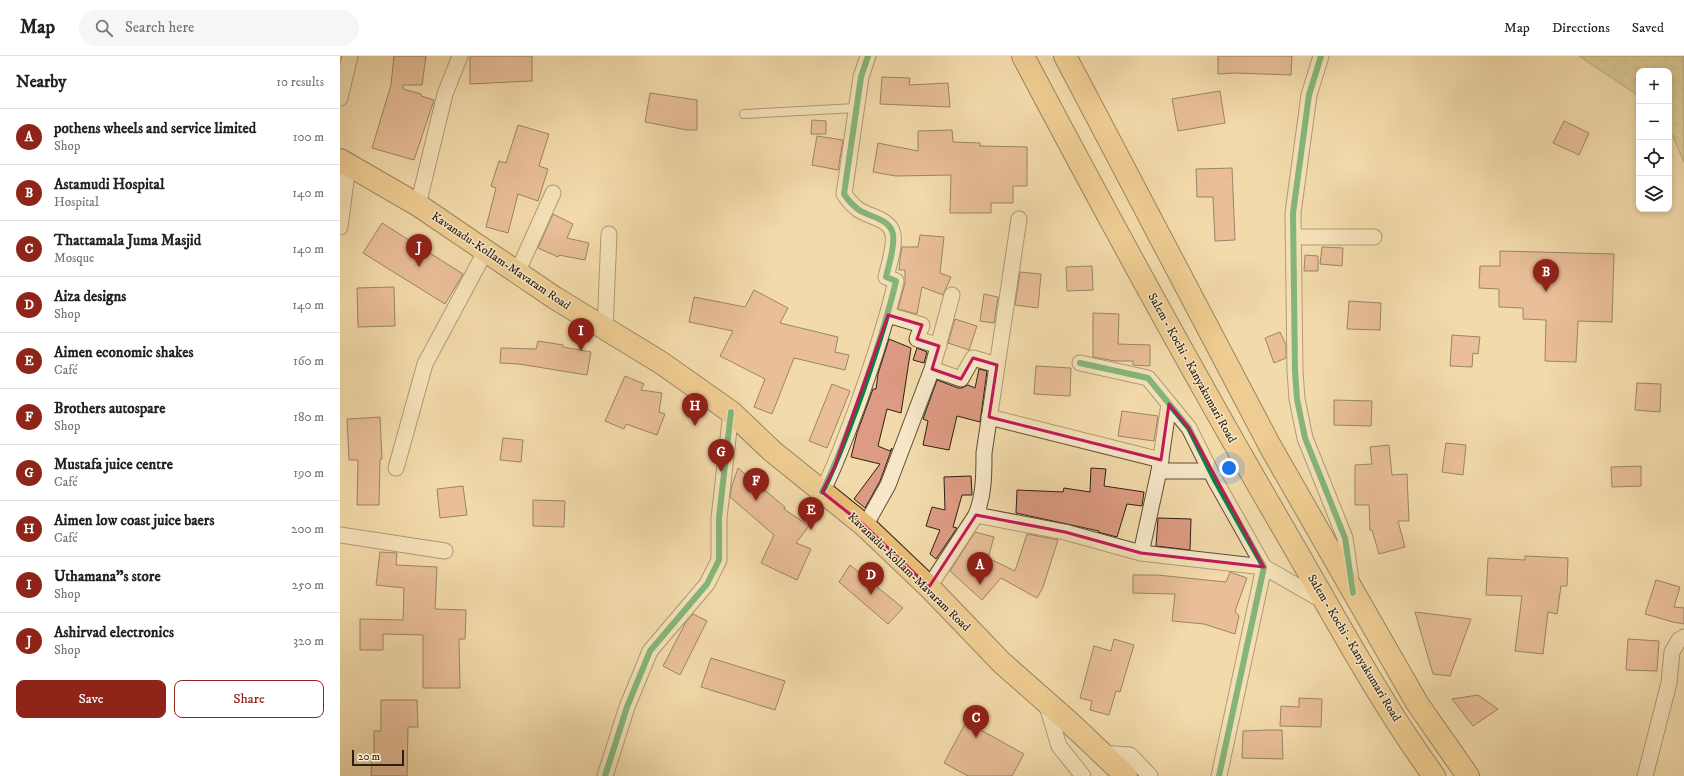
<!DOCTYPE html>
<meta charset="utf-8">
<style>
:root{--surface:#fff;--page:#f6f6f6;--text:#222;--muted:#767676;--line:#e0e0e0;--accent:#8f2418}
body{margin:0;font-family:"IM FELL DW Pica",serif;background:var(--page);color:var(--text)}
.controls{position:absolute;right:12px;top:12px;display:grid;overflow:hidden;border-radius:8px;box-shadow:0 2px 6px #0003}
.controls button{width:36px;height:36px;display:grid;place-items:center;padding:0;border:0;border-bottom:1px solid var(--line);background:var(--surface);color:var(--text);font:20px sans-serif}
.scale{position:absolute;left:12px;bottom:10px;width:52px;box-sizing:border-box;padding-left:4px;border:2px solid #2b2014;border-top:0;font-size:11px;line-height:14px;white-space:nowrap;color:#2b2014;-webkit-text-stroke:3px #f7e7c8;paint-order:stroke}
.you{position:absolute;left:889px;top:412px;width:14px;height:14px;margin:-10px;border:3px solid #fff;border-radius:50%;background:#1a73e8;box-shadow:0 0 0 6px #1a73e833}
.badge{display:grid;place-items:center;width:26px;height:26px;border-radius:50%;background:var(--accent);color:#fff;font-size:13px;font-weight:700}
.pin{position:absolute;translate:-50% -33px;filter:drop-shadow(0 1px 2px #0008)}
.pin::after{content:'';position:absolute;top:21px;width:14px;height:12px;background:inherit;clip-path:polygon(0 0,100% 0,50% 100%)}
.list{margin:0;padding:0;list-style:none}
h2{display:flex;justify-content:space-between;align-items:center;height:52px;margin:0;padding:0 16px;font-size:17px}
h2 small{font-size:13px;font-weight:400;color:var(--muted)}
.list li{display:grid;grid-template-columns:26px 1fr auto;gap:12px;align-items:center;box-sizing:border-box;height:56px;padding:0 16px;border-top:1px solid var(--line)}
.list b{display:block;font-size:15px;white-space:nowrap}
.list p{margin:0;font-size:13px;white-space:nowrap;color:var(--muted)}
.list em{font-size:13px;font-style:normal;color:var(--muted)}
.actions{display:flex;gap:8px;padding:12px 16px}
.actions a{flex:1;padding:9px 0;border:1px solid var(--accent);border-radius:8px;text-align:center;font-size:14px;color:var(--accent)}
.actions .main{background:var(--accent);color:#fff}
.icon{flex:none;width:22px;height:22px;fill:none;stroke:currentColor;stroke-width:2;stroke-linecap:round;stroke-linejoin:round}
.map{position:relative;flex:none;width:1344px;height:720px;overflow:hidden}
header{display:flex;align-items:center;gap:24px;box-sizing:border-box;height:56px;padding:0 20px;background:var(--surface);border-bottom:1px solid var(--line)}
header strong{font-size:19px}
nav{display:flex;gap:22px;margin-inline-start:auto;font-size:14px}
.search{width:280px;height:36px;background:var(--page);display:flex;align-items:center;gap:10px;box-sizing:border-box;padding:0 14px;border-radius:22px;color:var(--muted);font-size:15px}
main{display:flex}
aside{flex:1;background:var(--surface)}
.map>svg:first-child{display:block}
.wetland{fill:url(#wetland-marsh);stroke:#766e4c}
.building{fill:#dd9b83;stroke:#2b2014}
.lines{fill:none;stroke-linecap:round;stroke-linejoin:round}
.service-casing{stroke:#5d4e3a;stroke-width:10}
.minor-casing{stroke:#5d4e3a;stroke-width:17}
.primary-casing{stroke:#2b2014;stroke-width:24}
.trunk-casing{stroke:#2b2014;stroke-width:24}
.service{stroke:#f7e7c8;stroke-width:8}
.minor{stroke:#f7e7c8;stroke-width:15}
.primary{stroke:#eabd75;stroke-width:22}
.trunk{stroke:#eabd75;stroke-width:22}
.cycleway-casing{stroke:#f7e7c8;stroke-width:8}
.cycleway{stroke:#00873e;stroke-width:6}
.marked{fill:none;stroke:#c2185b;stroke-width:3;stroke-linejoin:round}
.labels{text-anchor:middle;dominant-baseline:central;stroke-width:3;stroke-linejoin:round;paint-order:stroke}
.street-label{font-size:12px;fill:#2b2014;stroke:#f7e7c8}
</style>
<header>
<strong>Map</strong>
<div class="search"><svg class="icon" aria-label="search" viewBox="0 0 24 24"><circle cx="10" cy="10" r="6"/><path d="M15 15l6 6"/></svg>Search here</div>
<nav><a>Map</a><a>Directions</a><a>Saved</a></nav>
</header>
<main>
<aside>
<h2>Nearby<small>10 results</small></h2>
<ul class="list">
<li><span class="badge">A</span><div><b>pothens wheels and service limited</b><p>Shop</p></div><em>100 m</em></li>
<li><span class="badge">B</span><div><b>Astamudi Hospital</b><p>Hospital</p></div><em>140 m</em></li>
<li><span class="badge">C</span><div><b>Thattamala Juma Masjid</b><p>Mosque</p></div><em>140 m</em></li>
<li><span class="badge">D</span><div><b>Aiza designs</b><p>Shop</p></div><em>140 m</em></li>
<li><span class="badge">E</span><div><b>Aimen economic shakes</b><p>Café</p></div><em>160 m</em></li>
<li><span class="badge">F</span><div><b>Brothers autospare</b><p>Shop</p></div><em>180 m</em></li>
<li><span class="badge">G</span><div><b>Mustafa juice centre</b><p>Café</p></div><em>190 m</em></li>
<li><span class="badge">H</span><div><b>Aimen low coast juice baers</b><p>Café</p></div><em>200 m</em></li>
<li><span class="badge">I</span><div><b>Uthamana&quot;s store</b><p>Shop</p></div><em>250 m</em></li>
<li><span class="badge">J</span><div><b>Ashirvad electronics</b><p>Shop</p></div><em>320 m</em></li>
</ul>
<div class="actions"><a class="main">Save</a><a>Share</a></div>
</aside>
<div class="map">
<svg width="1344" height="720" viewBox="0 0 1344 720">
<defs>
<pattern id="wetland-marsh" width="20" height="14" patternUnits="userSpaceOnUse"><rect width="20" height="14" fill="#c2bd84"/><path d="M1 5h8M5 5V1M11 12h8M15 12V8" fill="none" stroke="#a7a271"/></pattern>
</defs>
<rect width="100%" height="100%" fill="#f3daaa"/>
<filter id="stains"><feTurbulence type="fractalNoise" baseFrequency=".005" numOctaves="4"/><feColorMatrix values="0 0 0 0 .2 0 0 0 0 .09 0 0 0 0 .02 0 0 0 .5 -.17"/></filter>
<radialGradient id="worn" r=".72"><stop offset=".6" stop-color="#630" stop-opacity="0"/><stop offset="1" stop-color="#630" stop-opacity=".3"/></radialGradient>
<polygon class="wetland" points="1239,0 1344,0 1344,106 1329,72 1329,15 1299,15 1299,40"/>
<g class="building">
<polygon points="54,0 86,0 82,29 63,29 63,33 81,38 81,40 94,44 74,104 32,92 51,29"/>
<polygon points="130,0 192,0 192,25 130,28"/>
<polygon points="878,0 952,0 951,19 895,17 878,18"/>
<polygon points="542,21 570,22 569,29 608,27 610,51 540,48"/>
<polygon points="880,35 885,67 838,75 832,43"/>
<polygon points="310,37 357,44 357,74 347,74 305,66"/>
<polygon points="472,64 486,65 486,78 471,78"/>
<polygon points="1224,65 1249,77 1239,99 1213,87"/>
<polygon points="178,69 209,78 199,110 208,113 198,145 178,138 168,177 146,171 156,132 151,130 159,105 166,107"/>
<polygon points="612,74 613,86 640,87 640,90 687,91 687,130 673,130 673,147 651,147 651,157 610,157 611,119 556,120 533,116 538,87 578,95 578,75"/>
<polygon points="477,80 503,84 498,114 472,109"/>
<polygon points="892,112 895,184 875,185 873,141 857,141 856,113"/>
<polygon points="213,158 233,168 227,182 249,187 245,204 219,199 218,201 198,192"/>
<polygon points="42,167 123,218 105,248 23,197"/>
<polygon points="580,179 604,181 600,217 611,221 603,239 582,231 577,258 558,253 565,227 565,214 559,214 560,203 562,191 578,191"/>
<polygon points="982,191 1003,192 1002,210 980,208"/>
<polygon points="1160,195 1274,198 1272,266 1238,265 1236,306 1205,305 1206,264 1183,263 1183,252 1159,251 1159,233 1139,232 1140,210 1160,210"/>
<polygon points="965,199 978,200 978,215 964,215"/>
<polygon points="752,210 753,234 727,235 726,211"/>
<polygon points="680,216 701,218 698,252 675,249"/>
<polygon points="54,231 55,270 18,271 17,232"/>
<polygon points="414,234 448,252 440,267 498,281 495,296 509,299 505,314 454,302 432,358 414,351 425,323 380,300 393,275 349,266 354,241 405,251"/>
<polygon points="644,238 658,241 654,267 640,265"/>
<polygon points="1009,245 1041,247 1040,274 1007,273"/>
<polygon points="753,257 779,258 778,288 810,289 810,310 793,309 793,305 775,305 753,301"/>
<polygon points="615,263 637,270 629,294 608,287"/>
<polygon points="940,276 946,289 946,302 934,307 925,282"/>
<polygon points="1112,279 1140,281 1138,298 1133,297 1132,311 1110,310"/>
<polygon points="549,283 571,292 561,357 547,353 538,390 550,395 552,392 540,425 525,452 514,443 540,408 511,401 517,377 533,333 536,333 538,318"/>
<polygon points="198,285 223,289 223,291 251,296 247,319 179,308 160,307 161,292 196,293"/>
<polygon points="577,292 587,296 584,307 573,304"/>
<polygon points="696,310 731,312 730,340 694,338"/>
<polygon points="639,313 647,315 640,366 617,360 609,394 583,389 588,365 583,363 597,324 618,332 622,332 628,329 635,332"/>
<polygon points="285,320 304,328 301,334 322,337 319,356 325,358 317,379 286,368 284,373 265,365"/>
<polygon points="1297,327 1321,328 1320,356 1295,354"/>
<polygon points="492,328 510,335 487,392 469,385"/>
<polygon points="994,344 1032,345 1031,370 994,369"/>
<polygon points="782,355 818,360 814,385 778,380"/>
<polygon points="40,361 42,403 40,403 39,449 17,449 18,404 9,404 7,363"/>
<polygon points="163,382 183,384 181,406 160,404"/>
<polygon points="1106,387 1126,389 1123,419 1102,416"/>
<polygon points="1049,389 1052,419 1067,418 1069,465 1058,465 1065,491 1039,498 1032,474 1030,474 1029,449 1015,449 1015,409 1032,408 1030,391"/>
<polygon points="1301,410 1301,430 1272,431 1271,411"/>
<polygon points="398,412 445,451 444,453 469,470 456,487 471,493 457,524 421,507 434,479 390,441 392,429"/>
<polygon points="751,412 766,413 764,430 804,436 802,450 787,448 777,481 758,476 759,475 676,457 677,434 723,436 724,432 750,436"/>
<polygon points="631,420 632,439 622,439 613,471 617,472 596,503 590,498 600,474 586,470 592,451 605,454 604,421"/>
<polygon points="123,430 127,459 100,462 97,433"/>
<polygon points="193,444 225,445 224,471 193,470"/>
<polygon points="818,462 851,463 850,494 816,490"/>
<polygon points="635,476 654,481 648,502 675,515 687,478 718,484 703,531 697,542 661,522 642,544 610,515"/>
<polygon points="40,496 57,497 56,509 97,511 95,553 126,554 125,583 119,583 120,632 83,632 83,579 43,578 43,594 20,594 20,563 63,564 64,532 36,529"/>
<polygon points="1185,500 1228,502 1227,530 1221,530 1217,558 1208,556 1203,598 1175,595 1182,540 1146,539 1148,502 1185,504"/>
<polygon points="510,509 563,552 548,568 499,526"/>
<polygon points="890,516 907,522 895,555 899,560 895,578 864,568 832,565 835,538 793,537 793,519 817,519 886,526"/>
<polygon points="1316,524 1340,531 1334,551 1344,552 1344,568 1333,566 1305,558"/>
<polygon points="1075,556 1131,563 1110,620 1093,618"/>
<polygon points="353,558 367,565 340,619 323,610 346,566"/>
<polygon points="774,583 794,589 780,636 776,635 769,659 750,654 752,645 740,642 754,590 771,595"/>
<polygon points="1288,583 1319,585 1317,615 1286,614"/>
<polygon points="371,602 445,625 435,654 361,631"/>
<polygon points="1138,639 1158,653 1133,670 1112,643"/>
<polygon points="959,642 982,643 981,671 940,670 941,650 959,651"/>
<polygon points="41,644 77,644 78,671 68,671 67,720 31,720 32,699 34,700 34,675 41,675"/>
<polygon points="626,666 684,698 672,720 628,720 604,707"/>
<polygon points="927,674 942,674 943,703 902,702 903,675"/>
</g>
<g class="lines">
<g class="service-casing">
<polyline id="service" points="404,58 516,52"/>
</g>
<g class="minor-casing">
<g id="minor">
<polyline points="981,0 969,39 953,157 955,315 957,343 965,382 1005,482 1011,524"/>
<polyline points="0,42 10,0"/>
<polyline points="78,149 105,38 120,0"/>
<polyline points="0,171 8,109"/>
<polyline points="953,181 1034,181"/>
<polyline points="177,217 213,137"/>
<polyline points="548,259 582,269 577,283 599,290"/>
<polyline points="265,273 269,178"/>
<polyline points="740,307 808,322 849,372 875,424 924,511 879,720"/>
<polyline points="592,313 621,323 633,302 657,309"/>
<polyline points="649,361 821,404"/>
<polyline points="56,412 85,308 145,196"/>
<polyline points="819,415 870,415"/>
<path d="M482 436C496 409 506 380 517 351 532 309 546 268 556 225L546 221C549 208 555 191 553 178 550 163 530 161 519 154 512 149 508 144 504 138L521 21 528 0"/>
<polyline points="636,459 725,476 801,497 924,511 985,546"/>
<polyline points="525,470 548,429 592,313 612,239"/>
<polyline points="0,479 105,495"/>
<polyline points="801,497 819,415 829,348"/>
<path d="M589 531 636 459C644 439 644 419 644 397L679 163"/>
<polyline points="706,646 719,690 743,720"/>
<polyline points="760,697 790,699 810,720"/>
<polyline points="265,720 287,651 310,595 367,528 379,504 379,462 391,356"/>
<polyline points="1305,720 1329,627 1332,596 1339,584 1344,581"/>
</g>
</g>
<g class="primary-casing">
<polyline id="primary" points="0,104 78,149 215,242 320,306 391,356 432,395 525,470 589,531 662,607 729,666 786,720"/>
</g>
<g class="trunk-casing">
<g id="trunk">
<path d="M683 0C770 165 859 328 953 489 998 567 1041 647 1094 720"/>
<polyline points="725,0 930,390 1077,647 1128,720"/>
</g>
</g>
<use href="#service" class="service"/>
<use href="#minor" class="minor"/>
<use href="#primary" class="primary"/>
<use href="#trunk" class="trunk"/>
<g class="cycleway-casing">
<g id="cycleway">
<polyline points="981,0 969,39 953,157 955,315 957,343 965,382 1005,482 1013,537"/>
<polyline points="740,307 808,322 849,372 875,424 924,511 879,720"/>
<path d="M482 436C496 409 506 380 517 351 532 309 546 268 556 225L546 221C549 208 555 191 553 178 550 163 530 161 519 154 512 149 508 144 504 138L521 21 528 0"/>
<polyline points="265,720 287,651 310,595 367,528 379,504 379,462 391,356"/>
</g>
</g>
<use href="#cycleway" class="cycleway"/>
</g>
<path d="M0 0H1344V720H0ZM548 259 582 269 577 283 599 290 592 313 621 323 633 302 657 309 649 361 821 404 829 348 849 372 924 511 801 497 725 476 636 459 589 531 525 470 482 436 494 412Z" fill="#f3daaa" fill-opacity=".55" fill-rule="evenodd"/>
<path class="marked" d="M548 259 582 269 577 283 599 290 592 313 621 323 633 302 657 309 649 361 821 404 829 348 849 372 924 511 801 497 725 476 636 459 589 531 525 470 482 436 494 412Z"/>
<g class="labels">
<g class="street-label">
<text transform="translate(161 205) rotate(34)">Kavanadu-Kollam-Mavaram Road</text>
<text transform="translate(852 312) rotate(61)">Salem - Kochi - Kanyakumari Road</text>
<text transform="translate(569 516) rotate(44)">Kavanadu-Kollam-Mavaram Road</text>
<text transform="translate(1014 592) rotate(59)">Salem - Kochi - Kanyakumari Road</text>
</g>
</g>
<rect width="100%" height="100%" filter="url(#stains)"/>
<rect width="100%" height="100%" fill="url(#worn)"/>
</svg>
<div class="controls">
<button>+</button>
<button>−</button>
<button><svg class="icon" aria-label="locate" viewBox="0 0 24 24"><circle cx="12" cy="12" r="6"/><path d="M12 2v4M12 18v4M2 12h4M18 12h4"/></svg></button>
<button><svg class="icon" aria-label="layers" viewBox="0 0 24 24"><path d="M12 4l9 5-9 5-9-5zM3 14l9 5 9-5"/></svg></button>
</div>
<div class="scale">20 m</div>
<div class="you"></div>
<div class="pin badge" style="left:640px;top:529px">A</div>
<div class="pin badge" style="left:1206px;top:236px">B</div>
<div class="pin badge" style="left:636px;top:682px">C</div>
<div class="pin badge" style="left:531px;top:539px">D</div>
<div class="pin badge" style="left:471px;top:474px">E</div>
<div class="pin badge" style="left:416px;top:445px">F</div>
<div class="pin badge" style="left:381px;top:416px">G</div>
<div class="pin badge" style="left:355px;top:370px">H</div>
<div class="pin badge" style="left:241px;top:295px">I</div>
<div class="pin badge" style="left:79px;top:211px">J</div>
</div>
</main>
